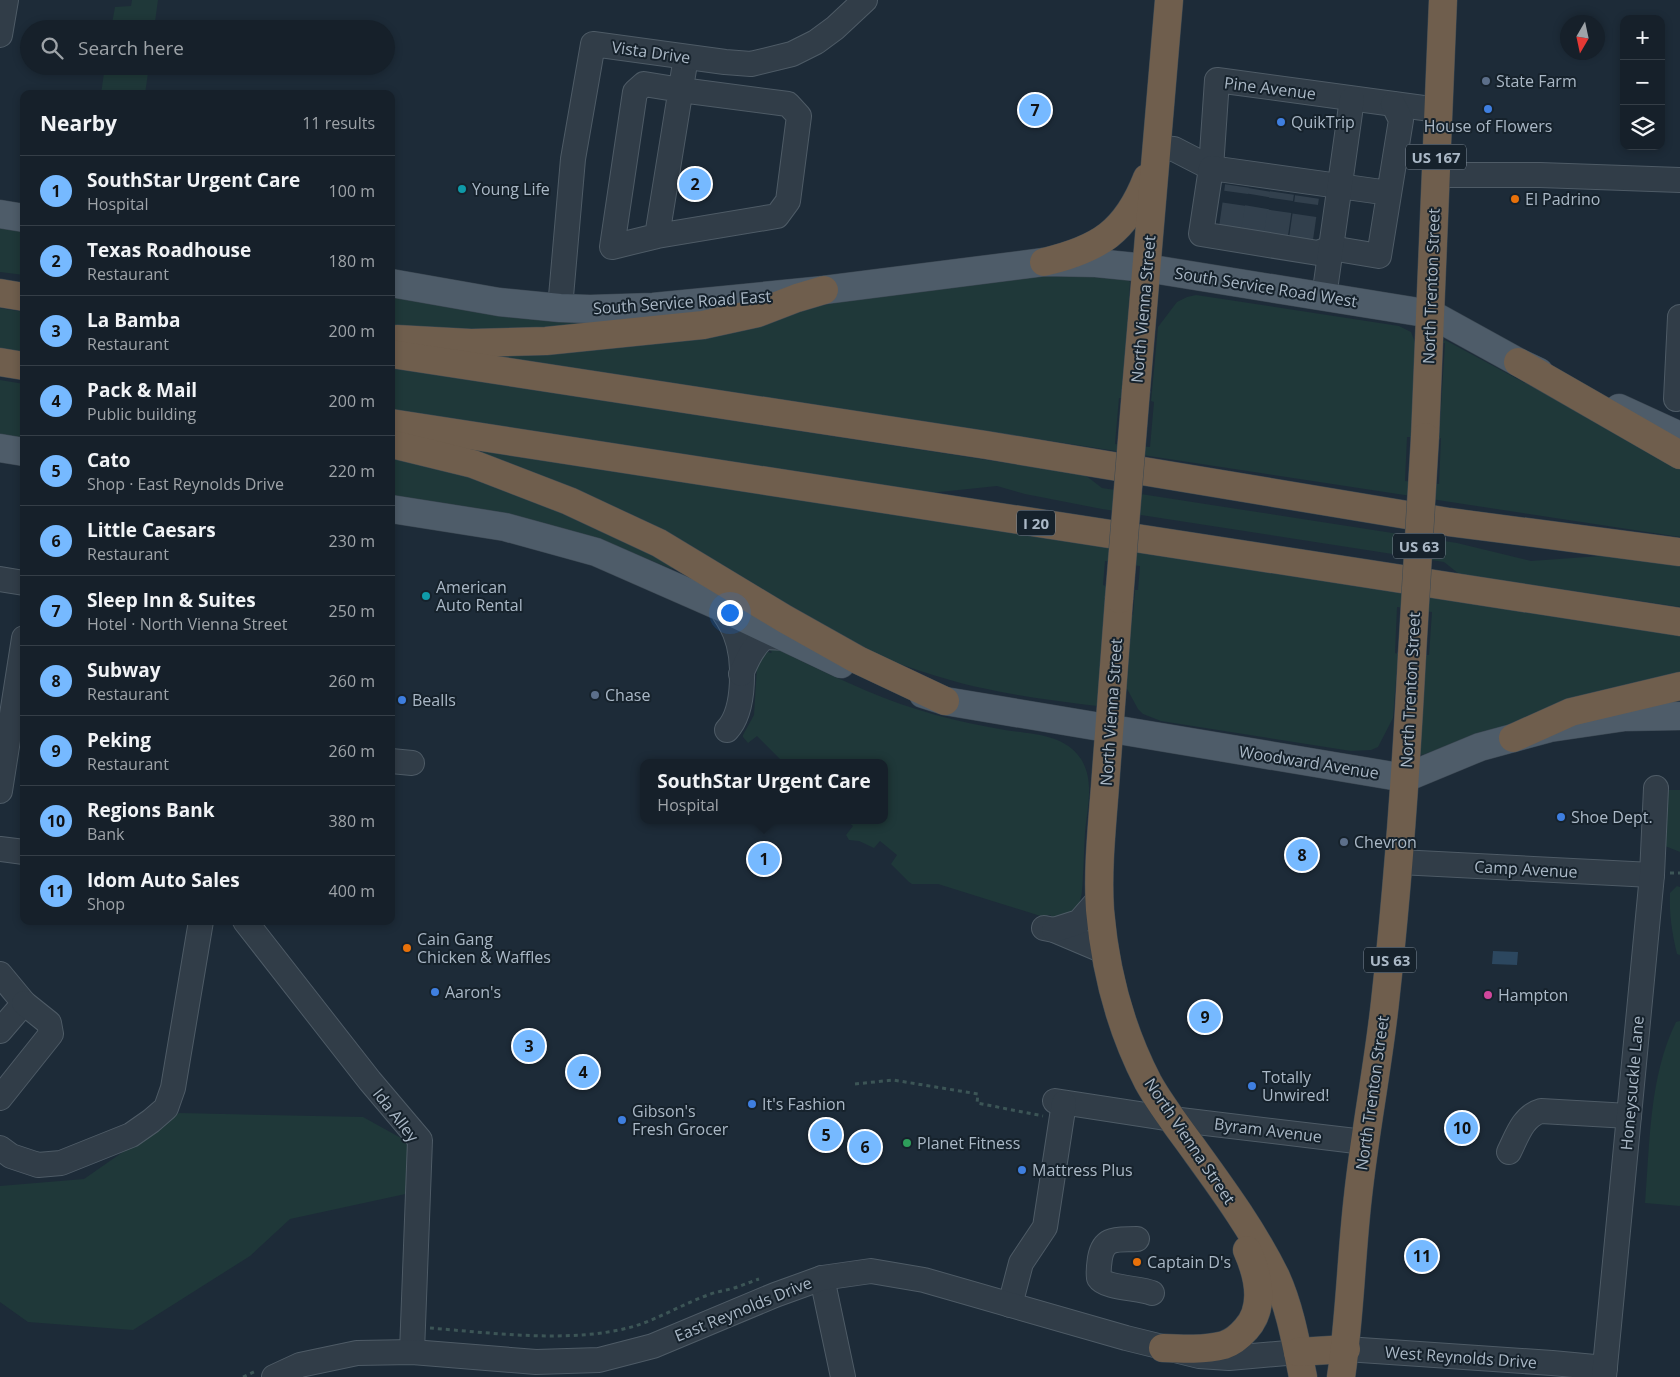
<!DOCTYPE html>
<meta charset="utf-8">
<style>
:root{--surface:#16202a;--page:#1f2832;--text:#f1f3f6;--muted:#9ea3a8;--line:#353e47;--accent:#76b9ff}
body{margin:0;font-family:"Open Sans",sans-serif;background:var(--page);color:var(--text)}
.controls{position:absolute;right:15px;top:15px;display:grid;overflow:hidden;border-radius:10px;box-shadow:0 2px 8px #0003}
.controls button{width:45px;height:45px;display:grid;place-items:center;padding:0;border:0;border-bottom:1px solid var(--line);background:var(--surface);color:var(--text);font:25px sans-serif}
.compass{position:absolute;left:1560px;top:15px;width:45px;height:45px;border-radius:50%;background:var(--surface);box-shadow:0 2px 8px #0003;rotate:189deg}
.you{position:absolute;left:729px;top:612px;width:18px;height:18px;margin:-12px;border:4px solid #fff;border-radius:50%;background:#1a73e8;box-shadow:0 0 0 8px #1a73e833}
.badge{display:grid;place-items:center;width:32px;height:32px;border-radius:50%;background:var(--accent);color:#111;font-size:16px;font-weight:700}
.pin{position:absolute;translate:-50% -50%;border:2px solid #fff;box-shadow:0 1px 5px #0006}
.popup{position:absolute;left:640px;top:759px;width:248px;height:65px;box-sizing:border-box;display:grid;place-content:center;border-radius:10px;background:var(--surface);filter:drop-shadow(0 1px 4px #0005);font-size:16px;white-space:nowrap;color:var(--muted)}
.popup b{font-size:19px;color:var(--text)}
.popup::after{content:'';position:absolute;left:50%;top:100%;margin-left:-10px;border:10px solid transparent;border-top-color:var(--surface)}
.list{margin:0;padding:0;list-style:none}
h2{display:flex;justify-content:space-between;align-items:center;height:65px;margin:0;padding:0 20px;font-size:21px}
h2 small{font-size:16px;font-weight:400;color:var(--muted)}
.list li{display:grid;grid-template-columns:32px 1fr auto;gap:15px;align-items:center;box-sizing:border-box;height:70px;padding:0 20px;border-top:1px solid var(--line)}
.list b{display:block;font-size:19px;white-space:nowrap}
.list p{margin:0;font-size:16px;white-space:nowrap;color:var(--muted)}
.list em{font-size:16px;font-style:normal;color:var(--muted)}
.icon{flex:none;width:28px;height:28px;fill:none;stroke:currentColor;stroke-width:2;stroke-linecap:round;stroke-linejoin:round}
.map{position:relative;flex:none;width:1680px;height:1377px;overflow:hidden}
.search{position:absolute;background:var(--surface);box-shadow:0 2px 8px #0003;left:20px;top:20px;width:375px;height:55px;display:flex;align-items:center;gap:12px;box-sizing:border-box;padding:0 18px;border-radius:28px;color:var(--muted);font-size:19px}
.panel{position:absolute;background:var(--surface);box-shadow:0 2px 8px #0003;left:20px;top:90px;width:375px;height:835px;border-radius:10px}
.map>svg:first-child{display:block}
.green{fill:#1f3839}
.water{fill:#2c475f}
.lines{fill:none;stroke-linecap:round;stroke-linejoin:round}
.minor-tunnel{stroke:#32404d;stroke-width:24;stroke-dasharray:24 12;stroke-linecap:butt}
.minor-casing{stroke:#4e5b66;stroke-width:26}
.major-casing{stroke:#3a4651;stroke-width:29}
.highway-casing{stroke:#3b4852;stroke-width:29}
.path{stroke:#3c5556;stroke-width:3;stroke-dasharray:4 4;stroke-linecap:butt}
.minor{stroke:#313d48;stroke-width:24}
.major{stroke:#4e5c69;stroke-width:28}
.highway{stroke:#6f5e4d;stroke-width:28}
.highway-bridge-casing{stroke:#3b4852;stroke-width:29;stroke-linecap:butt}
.highway-bridge{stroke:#6f5e4d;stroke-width:28}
.service-dot{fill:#5c6f8a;stroke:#16222c;stroke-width:2}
.shop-dot{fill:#3f7fe0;stroke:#16222c;stroke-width:2}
.culture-dot{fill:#0f9aa8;stroke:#16222c;stroke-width:2}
.food-dot{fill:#e8710a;stroke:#16222c;stroke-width:2}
.hotel-dot{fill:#d1479c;stroke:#16222c;stroke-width:2}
.leisure-dot{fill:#2e9e5b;stroke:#16222c;stroke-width:2}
.labels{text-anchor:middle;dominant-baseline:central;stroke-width:4;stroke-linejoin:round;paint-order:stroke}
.shield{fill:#16222c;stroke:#7e8b98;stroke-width:1}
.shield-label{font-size:15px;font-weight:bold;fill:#aab8c6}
.street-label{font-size:16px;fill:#aab8c6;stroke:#16222c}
.poi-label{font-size:16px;fill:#aab8c6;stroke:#16222c;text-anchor:start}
</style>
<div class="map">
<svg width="1680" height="1377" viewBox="0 0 1680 1377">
<rect width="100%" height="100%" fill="#1d2b38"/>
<g class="green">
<polygon points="132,0 158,0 154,29 111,29 115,7 131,6"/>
<polygon points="105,66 149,66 145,94 101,94"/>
<polygon points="0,226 24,230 24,275 0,272"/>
<polygon points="1048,275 1120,278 1128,280 1130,282 1126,353 1122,398 1119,398 1115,444 1150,447 1154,402 1151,401 1158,327 1177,302 1187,297 1196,295 1399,326 1411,332 1417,347 1411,437 1407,437 1405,481 1439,484 1441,438 1439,438 1445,343 1442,343 1445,340 1680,466 1680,537 500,357 500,352 796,311 867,296"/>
<polygon points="391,295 618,319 572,330 391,329"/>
<polygon points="0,308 24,312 24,353 0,349"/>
<polygon points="391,368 1085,475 1102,488 1457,543 1531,561 1615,555 1680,566 1680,607 1459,574 1444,562 1102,509 1025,494 997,486 930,493 391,410"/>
<polygon points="0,380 24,384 24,440 0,436"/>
<path d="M484 451 1680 635V674L1603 692 1422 755 1420 754 1426 655H1429L1432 612 1397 607 1395 653 1398 654 1393 718 1378 747 1371 750 1351 751 1161 721 1143 714 1138 709 1126 687 1129 615H1133L1135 590H1138L1140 566 1105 561 1103 585 1106 586 1099 694 1097 706C1060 701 1023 697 987 689 951 682 918 670 884 659L480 455 481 452Z"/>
<polygon points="391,457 499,484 675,564 672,569 623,549 391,496"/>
<path d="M769 646 793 652 791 656C816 668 841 680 867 691 911 710 958 722 1005 730 1031 734 1065 734 1081 759 1095 781 1087 809 1085 833 1084 847 1084 861 1083 875 1082 899 1082 917 1050 918L1051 915H1048L1047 918 938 884H912L909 882 891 864 897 855 880 841 874 848 859 841 849 840 846 835 853 826 846 820H884V763H784L757 736 748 743 743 737V735L754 715 757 666 763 650 771 653 772 652 766 648Z"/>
<polygon points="1665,790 1680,790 1680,852 1665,846"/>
<path d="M1677 886 1680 887V955L1677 954C1672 933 1669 914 1670 893Z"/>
<path d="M1680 1021V1206L1645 1203C1650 1143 1649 1077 1676 1022Z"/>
<polygon points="179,1113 363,1117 410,1143 410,1193 290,1219 250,1256 133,1330 28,1322 0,1302 0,1186 84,1179"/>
</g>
<polygon class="water" points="1493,951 1518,952 1517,965 1492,964"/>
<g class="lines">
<g class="minor-tunnel">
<polyline points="1231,228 1237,186"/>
<polyline points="1253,231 1260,190"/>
<polyline points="1276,235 1282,193"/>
<polyline points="1301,239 1307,197"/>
</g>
<g class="minor-casing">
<g id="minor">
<polyline points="0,35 6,0"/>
<polyline points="1156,148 1174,149 1211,168 1217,80 1438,110"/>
<polyline points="1436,175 1540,175 1680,180"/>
<polyline points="1389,193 1211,168 1201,234 1318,253 1331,248 1379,256 1401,120 1393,104"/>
<polyline points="657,236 777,216 788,201 799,116 788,104 681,90 644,84 635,92 612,247 657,236 686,57"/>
<polyline points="1324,297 1352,99"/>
<polyline points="560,308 573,159 593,44 725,62 751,64 792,54 816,42 835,28 865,0"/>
<polyline points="1676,399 1680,317"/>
<polyline points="0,579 24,583"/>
<path d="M719 606C725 614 731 623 735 633 745 657 746 710 727 730"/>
<path d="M741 674C747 660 753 647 764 637L788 638"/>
<polyline points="391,761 412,763"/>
<polyline points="0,791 24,638"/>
<polyline points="0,849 24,852"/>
<polyline points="1399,862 1652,875"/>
<polyline points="245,921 370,1081 420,1140 412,1352"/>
<polyline points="1044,928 1054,930 1106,952"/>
<polyline points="1054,930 1079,922 1100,898"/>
<polyline points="0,974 24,1003 0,1031"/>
<polyline points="0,1098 51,1034 49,1023 24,1003"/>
<polyline points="1055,1101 1172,1119 1364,1142"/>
<polyline points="0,1148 11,1156 38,1165 61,1163 131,1135 151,1121 166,1108 173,1088 201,921"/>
<path d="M1509 1152C1517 1136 1523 1116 1541 1111L1629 1116"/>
<path d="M1137 1239C1118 1240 1104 1236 1100 1258 1099 1265 1098 1271 1099 1278 1105 1288 1140 1288 1152 1293"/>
<polyline points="822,1278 843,1377"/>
<polyline points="1010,1305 1021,1263 1045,1227 1064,1103"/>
<polyline points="1346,1349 1552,1363 1605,1368"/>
<polyline points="274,1377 300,1365 357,1353 412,1352 536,1362 599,1360 653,1346 775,1295 822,1278 871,1271 924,1280 1126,1338 1199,1356 1229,1358 1298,1352"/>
<polyline points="1604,1377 1652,875 1656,788"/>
</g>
</g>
<g class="major-casing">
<g id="major">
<polyline points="0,214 24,218"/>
<polyline points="391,283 499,302 560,308 590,309 653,307 824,290 1044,262 1096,263 1146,268 1431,314 1518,362 1539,372"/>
<polyline points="1619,408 1680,436"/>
<polyline points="0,448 24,452"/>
<polyline points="391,509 505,527 596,552 719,606 841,664"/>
<polyline points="923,694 945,701 1405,778 1480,747 1550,728 1625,717 1680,716"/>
</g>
</g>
<g class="highway-casing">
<g id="highway">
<path d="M1044 262C1099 249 1126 232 1147 178"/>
<polyline points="0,293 24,297"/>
<polyline points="397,339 471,343 546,341 703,325 758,313 797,298 824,290"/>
<polyline points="391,354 986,445 1449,522 1680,552"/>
<polyline points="0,362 24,366"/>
<polyline points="1518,362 1680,455"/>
<polyline points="1136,390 1169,0"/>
<polyline points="391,423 1680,622"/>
<polyline points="1425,437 1443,0"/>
<polyline points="391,444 473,464 569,501 659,543 785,619 858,660 945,701"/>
<path d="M1119 599C1115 657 1110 715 1106 773 1103 817 1097 867 1100 910 1105 969 1121 1030 1148 1082 1159 1102 1174 1122 1188 1141 1219 1184 1252 1228 1276 1277 1290 1308 1296 1343 1303 1377"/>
<polyline points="1513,738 1571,712 1680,686"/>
<path d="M1163 1348C1183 1349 1204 1350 1224 1345 1233 1342 1240 1336 1246 1329 1266 1307 1258 1275 1247 1250"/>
<polyline points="1298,1352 1346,1349"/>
<path d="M1341 1377C1350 1317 1351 1256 1358 1196 1365 1131 1378 1067 1385 1002 1398 886 1406 771 1412 655"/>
</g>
</g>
<g class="path">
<polyline points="1670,873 1680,873"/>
<polyline points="855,1084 893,1080 978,1094 977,1103 1043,1116"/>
<path d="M430 1328C493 1333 574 1344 635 1326 660 1318 683 1304 708 1295 715 1292 723 1291 730 1289 740 1287 749 1282 759 1279"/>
<polyline points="243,1377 256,1371"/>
</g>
<use href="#minor" class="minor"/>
<use href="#major" class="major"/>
<use href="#highway" class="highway"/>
<g class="highway-bridge-casing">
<g id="highway-bridge">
<polyline points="1119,599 1136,390"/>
<polyline points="1412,655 1425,437"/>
</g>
</g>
<use href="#highway-bridge" class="highway-bridge"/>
</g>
<g class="service-dot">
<circle cx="1486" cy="81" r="5"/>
<circle cx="595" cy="695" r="5"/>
<circle cx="1344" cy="842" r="5"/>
</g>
<g class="shop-dot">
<circle cx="1488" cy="109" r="5"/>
<circle cx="1281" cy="122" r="5"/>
<circle cx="402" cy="700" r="5"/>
<circle cx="1561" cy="817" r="5"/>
<circle cx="435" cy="992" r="5"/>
<circle cx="1252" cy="1086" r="5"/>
<circle cx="752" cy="1104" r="5"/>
<circle cx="622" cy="1120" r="5"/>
<circle cx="1022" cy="1170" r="5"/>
</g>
<g class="culture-dot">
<circle cx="462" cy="189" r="5"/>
<circle cx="426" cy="596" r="5"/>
</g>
<g class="food-dot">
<circle cx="1515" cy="199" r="5"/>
<circle cx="407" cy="948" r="5"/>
<circle cx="1137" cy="1262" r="5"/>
</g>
<circle class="hotel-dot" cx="1488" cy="995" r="5"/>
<circle class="leisure-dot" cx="907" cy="1143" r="5"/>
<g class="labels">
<g class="shield">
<rect x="1406" y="144.5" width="60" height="25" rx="4"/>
<rect x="1017" y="510.5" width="38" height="25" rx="4"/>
<rect x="1393" y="533.5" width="52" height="25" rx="4"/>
<rect x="1364" y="947.5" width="52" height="25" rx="4"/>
</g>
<g class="shield-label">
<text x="1436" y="157">US 167</text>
<text x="1036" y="523">I 20</text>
<text x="1419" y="546">US 63</text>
<text x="1390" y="960">US 63</text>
</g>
<g class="street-label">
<text transform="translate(651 52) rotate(8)">Vista Drive</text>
<text transform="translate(1270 88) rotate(7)">Pine Avenue</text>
<text transform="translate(1431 286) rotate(-88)">North Trenton Street</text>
<text transform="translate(1266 287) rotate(9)">South Service Road West</text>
<text transform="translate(682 302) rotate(-4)">South Service Road East</text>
<text transform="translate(1143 309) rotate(-85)">North Vienna Street</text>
<text transform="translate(1410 690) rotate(-87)">North Trenton Street</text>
<text transform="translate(1111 712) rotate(-86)">North Vienna Street</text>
<text transform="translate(1309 762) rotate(9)">Woodward Avenue</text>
<text transform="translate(1526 869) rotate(3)">Camp Avenue</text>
<text transform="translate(1632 1083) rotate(-85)">Honeysuckle Lane</text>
<text transform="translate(1372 1093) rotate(-82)">North Trenton Street</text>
<text transform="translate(396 1115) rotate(52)">Ida Alley</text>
<text transform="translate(1268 1130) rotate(7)">Byram Avenue</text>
<text transform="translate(1190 1141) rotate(56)">North Vienna Street</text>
<text transform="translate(743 1309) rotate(-22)">East Reynolds Drive</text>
<text transform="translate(1461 1357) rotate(4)">West Reynolds Drive</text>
</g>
<g class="poi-label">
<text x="1496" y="81">State Farm</text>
<text x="1291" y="122">QuikTrip</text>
<text x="1488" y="126" text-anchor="middle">House of Flowers</text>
<text x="472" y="189">Young Life</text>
<text x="1525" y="199">El Padrino</text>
<text x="436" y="587">American<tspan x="436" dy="18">Auto Rental</tspan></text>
<text x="605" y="695">Chase</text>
<text x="412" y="700">Bealls</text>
<text x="1571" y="817">Shoe Dept.</text>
<text x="1354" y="842">Chevron</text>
<text x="417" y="939">Cain Gang<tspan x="417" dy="18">Chicken &amp; Waffles</tspan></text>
<text x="445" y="992">Aaron's</text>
<text x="1498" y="995">Hampton</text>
<text x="1262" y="1077">Totally<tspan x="1262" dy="18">Unwired!</tspan></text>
<text x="762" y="1104">It's Fashion</text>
<text x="632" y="1111">Gibson's<tspan x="632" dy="18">Fresh Grocer</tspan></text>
<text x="917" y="1143">Planet Fitness</text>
<text x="1032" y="1170">Mattress Plus</text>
<text x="1147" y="1262">Captain D's</text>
</g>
</g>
</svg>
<div class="controls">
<button>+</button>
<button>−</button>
<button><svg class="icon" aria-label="layers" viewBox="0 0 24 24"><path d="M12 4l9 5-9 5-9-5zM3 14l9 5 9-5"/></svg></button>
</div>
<svg class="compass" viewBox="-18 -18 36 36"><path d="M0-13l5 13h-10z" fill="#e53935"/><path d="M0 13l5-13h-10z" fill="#9ea3a8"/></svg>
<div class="you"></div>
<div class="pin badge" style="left:764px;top:859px">1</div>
<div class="popup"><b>SouthStar Urgent Care</b>Hospital</div>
<div class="pin badge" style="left:695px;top:184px">2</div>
<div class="pin badge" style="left:529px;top:1046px">3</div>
<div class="pin badge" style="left:583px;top:1072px">4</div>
<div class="pin badge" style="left:826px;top:1135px">5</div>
<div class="pin badge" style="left:865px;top:1147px">6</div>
<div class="pin badge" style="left:1035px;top:110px">7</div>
<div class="pin badge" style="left:1302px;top:855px">8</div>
<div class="pin badge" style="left:1205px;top:1017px">9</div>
<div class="pin badge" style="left:1462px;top:1128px">10</div>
<div class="pin badge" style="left:1422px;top:1256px">11</div>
<div class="search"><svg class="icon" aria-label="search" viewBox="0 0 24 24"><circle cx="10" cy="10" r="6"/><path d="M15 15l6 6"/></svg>Search here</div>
<section class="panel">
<h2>Nearby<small>11 results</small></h2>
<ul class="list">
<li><span class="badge">1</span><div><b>SouthStar Urgent Care</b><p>Hospital</p></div><em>100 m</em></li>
<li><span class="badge">2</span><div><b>Texas Roadhouse</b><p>Restaurant</p></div><em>180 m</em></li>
<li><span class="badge">3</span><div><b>La Bamba</b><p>Restaurant</p></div><em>200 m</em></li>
<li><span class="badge">4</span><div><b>Pack &amp; Mail</b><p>Public building</p></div><em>200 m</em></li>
<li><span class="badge">5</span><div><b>Cato</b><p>Shop · East Reynolds Drive</p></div><em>220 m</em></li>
<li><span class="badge">6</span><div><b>Little Caesars</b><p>Restaurant</p></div><em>230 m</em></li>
<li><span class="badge">7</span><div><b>Sleep Inn &amp; Suites</b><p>Hotel · North Vienna Street</p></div><em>250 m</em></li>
<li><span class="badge">8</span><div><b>Subway</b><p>Restaurant</p></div><em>260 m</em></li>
<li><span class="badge">9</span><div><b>Peking</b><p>Restaurant</p></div><em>260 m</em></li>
<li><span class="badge">10</span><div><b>Regions Bank</b><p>Bank</p></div><em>380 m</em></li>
<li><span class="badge">11</span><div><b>Idom Auto Sales</b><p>Shop</p></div><em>400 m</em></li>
</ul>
</section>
</div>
